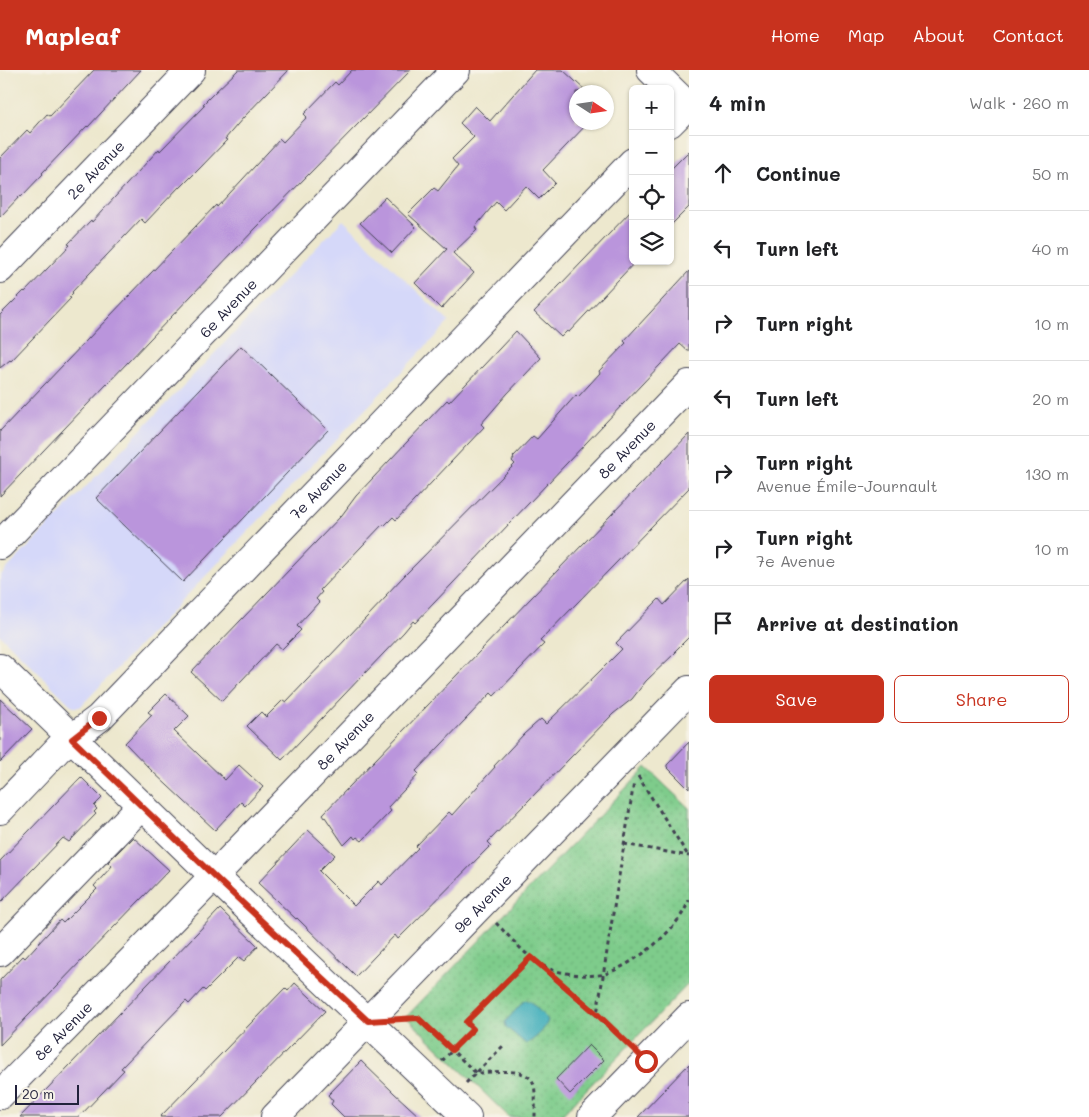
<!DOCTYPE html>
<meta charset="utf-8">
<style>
:root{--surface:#fff;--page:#f2f2f2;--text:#202124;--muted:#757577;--line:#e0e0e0;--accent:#c8321e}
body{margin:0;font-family:Mali,sans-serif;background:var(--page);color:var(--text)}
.controls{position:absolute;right:15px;top:15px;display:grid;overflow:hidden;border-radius:8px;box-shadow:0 1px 4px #0004}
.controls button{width:45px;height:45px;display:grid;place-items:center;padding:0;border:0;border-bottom:1px solid var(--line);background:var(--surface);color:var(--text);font:25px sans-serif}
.compass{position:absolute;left:569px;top:15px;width:45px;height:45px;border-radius:50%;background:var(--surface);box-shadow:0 1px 4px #0004;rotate:102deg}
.scale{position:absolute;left:15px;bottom:12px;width:64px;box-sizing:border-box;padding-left:5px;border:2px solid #22223b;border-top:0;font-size:14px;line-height:18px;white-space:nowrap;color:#22223b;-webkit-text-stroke:4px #f7f3e8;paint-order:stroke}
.stop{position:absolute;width:15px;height:15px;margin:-11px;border:4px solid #c8321e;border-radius:50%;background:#fff}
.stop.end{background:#c8321e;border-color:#fff;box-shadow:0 1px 5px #0008}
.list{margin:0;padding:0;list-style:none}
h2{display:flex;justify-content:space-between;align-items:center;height:65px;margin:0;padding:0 20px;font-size:21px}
h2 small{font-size:16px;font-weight:400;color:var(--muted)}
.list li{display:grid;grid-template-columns:32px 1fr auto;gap:15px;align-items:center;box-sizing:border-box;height:75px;padding:0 20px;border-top:1px solid var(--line)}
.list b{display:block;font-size:19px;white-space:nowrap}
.list p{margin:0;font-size:16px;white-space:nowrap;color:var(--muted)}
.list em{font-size:16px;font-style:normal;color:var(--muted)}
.actions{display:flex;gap:10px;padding:15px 20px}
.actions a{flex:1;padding:11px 0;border:1px solid var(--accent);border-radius:8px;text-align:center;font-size:18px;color:var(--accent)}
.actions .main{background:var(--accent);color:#fff}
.icon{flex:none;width:28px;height:28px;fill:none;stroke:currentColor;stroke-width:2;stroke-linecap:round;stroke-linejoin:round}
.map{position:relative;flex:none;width:689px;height:1047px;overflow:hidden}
header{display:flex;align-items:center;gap:30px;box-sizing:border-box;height:70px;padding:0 25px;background:var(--accent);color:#fff}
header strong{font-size:24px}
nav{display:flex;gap:28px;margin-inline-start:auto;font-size:18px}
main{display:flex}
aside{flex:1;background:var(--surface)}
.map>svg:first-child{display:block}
.built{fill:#d5d8f9}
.green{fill:url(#green-dots);stroke:#507763}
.water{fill:#3eadba;stroke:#30687a}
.building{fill:#ba95dc}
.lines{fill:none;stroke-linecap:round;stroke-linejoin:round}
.minor-casing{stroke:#404051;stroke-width:30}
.path{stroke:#404051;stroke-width:3;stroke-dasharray:4 4;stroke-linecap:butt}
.minor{stroke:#fff;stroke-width:28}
.route{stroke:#c8321e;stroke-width:6}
.labels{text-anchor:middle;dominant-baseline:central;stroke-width:4;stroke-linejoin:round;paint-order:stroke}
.street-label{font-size:15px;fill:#22223b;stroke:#f7f3e8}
</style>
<header>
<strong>Mapleaf</strong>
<nav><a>Home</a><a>Map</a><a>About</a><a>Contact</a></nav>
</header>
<main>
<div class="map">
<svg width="689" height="1047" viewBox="0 0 689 1047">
<defs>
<pattern id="green-dots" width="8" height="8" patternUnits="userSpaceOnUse" patternTransform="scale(1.25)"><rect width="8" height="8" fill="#7ecc8b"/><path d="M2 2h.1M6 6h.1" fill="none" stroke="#6daf79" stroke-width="1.8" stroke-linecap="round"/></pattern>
</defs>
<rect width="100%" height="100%" fill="#f7f3e8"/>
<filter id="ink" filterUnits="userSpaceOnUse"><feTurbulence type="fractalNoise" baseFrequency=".02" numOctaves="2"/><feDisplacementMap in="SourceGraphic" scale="10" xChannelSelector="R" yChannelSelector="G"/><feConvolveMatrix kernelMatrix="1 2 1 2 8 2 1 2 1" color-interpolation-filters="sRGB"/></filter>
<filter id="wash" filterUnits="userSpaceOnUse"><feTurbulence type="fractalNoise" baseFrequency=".0096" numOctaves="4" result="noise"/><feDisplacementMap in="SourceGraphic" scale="20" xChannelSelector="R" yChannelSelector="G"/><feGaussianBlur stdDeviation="1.12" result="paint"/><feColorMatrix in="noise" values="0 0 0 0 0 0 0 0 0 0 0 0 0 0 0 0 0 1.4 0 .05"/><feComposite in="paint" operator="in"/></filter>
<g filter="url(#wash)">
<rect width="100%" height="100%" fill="#ede8ce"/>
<polygon class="built" points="343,150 449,252 80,637 73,637 0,565 0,506"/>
<polygon class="green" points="646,697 689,738 689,913 560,1047 509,1047 406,947"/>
<path class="water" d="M526 930 531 932 548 950C546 959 534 970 526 974L506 957 505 952 524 931Z"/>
<g id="blocks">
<g class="building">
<polygon points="94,0 141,0 88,57 87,56 42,103 43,104 21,127 20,126 0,147 0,88 27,60 30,63 47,44 50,46"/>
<polygon points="238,0 289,0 243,48 225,69 227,70 200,98 180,118 179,117 145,153 141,149 72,222 73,223 69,227 71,228 11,291 10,290 0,298 0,245 24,221 25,222 70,175 68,174 91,150 92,152 159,79 160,81 205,35 203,34 213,24"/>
<polygon points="352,0 411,0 256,158 0,426 0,361 216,135 217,137 280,69 283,72 307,47 304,44 335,12 338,15"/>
<polygon points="535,0 563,0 587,22 576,22 576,52 589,52 543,100 555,113 539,129 526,116 504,140 496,132 475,157 477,160 453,183 474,203 441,239 415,213 447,179 408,144 434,118 438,121 458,96 452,89 474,67 460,53 475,36 490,51"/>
<polygon points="689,81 689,137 670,156 670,100"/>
<polygon points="385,127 416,157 392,183 360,153"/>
<polygon points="633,139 633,191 636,191 569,262 567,261 561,267 534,242"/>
<polygon points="689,201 689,282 680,274 415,553 413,551 404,562 282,690 247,656 261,642 266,647 283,630 286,632 387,526 386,525 403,507 515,394 512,391 514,388 513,387 533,366 537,369 576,325 578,327 600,303 599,301 626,273 624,271"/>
<polygon points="516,261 541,288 507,324 481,354 484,357 451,392 396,450 393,447 384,456 383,454 320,520 322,522 316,529 319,532 297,556 301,560 282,579 276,574 222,631 191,602 342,445 356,426 407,372 447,330 449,332"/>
<polygon points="241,276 328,360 183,512 96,428"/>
<polygon points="689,364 689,418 540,571 544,574 494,626 491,623 416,701 419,704 388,737 391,741 362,771 357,767 355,769 353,766 344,775 323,744"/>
<polygon points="689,509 689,567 675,581 676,582 646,611 632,629 613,644 528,731 488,772 491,775 398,869 395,865 356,906 297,848 296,849 258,813 308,760 335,785 319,801 354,836 379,811 382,815 418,778 416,776 449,742 452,745 495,697 494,696 524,664 541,649 546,654 602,599 622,579 616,573 659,529 664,535"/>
<polygon points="166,624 189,646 174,661 225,710 239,695 263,717 245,736 241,732 215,760 152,701 125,673 152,645 148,642"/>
<polygon points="0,629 32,659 0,692"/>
<polygon points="689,672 689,719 667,697 667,695"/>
<polygon points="81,707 102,728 94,736 97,739 94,742 96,744 69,772 63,768 0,833 0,791"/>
<polygon points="133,767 169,800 0,975 0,910 23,886 25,888 60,850 63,853 97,819 94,816 112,796 108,792"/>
<polygon points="220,839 258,876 244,891 239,887 205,921 203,919 189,934 186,931 121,998 124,1000 79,1047 20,1047"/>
<polygon points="295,913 325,941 222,1047 160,1047 285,918 288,921"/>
<polygon points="589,975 604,990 570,1024 556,1009"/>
<polygon points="361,991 394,1023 420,1047 344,1047 331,1034 333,1031 328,1025"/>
<polygon points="689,994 689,1047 638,1047"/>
</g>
</g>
</g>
<g filter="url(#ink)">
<use href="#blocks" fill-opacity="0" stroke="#404051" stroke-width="1"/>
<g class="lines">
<g class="minor-casing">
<g id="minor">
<polyline points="651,0 689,37"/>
<polyline points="670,53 689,34"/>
<path id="s1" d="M0 199 191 0"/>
<path id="s2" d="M0 475 456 0"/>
<polyline points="0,598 214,806 467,1047"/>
<path id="s3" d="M0 740 59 678 99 648 633 92"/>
<polyline points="0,882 142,735"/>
<path id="s4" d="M0 1025 214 806 689 314"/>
<path id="s5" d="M275 1047 689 620"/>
<polyline points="592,1047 689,947"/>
</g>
</g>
<g class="path">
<polyline points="638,706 687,784"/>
<polyline points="624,774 689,786"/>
<path d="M496 853C510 867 524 884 541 895 554 903 589 908 605 904 635 894 678 861 689 830"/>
<polyline points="543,897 597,944"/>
<path d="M405 949 418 948 476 1003C491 1003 529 995 534 1015 536 1025 535 1037 535 1047"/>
<polyline points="629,975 597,944 634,712"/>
<polyline points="442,991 473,959 466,952 531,887"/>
<polyline points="466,1013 505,974"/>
</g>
<use href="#minor" class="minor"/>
</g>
</g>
<g class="lines" filter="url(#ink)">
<polyline class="route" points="99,648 72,669 214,806 368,951 418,948 452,980 473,959 466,952 531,887 597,944 646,991"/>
</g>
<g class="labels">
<g class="street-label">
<text stroke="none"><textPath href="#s1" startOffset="138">2e Avenue</textPath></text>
<text stroke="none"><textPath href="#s2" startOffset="329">6e Avenue</textPath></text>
<text stroke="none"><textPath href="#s4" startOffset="900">8e Avenue</textPath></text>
<text stroke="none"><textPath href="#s3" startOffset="452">7e Avenue</textPath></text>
<text stroke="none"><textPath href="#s4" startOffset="495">8e Avenue</textPath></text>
<text stroke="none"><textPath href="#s5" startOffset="298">9e Avenue</textPath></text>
<text stroke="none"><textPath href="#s4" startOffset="90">8e Avenue</textPath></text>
</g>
</g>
</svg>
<div class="controls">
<button>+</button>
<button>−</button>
<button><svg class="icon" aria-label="locate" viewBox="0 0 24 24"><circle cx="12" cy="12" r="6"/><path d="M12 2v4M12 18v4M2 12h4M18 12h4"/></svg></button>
<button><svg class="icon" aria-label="layers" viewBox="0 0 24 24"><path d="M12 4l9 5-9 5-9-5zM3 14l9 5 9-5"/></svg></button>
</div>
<svg class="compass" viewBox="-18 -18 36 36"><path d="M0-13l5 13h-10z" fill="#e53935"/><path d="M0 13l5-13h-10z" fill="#757577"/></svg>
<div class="scale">20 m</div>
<div class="stop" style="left:646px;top:991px"></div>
<div class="stop end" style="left:99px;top:648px"></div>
</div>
<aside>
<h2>4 min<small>Walk · 260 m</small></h2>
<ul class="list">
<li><svg class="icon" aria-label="ahead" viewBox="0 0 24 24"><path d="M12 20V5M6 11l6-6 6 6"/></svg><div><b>Continue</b></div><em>50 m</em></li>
<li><svg class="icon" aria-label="left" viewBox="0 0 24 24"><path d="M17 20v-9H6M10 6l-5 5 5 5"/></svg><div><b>Turn left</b></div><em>40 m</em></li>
<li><svg class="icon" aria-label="right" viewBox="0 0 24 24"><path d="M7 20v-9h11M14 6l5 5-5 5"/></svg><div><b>Turn right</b></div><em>10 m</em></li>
<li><svg class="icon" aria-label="left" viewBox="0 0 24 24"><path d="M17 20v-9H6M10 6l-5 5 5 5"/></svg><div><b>Turn left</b></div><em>20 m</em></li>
<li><svg class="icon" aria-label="right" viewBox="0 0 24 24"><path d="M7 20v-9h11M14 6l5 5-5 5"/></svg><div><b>Turn right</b><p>Avenue Émile-Journault</p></div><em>130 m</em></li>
<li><svg class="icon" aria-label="right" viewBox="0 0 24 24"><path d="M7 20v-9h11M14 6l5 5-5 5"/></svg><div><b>Turn right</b><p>7e Avenue</p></div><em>10 m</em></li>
<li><svg class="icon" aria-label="arrive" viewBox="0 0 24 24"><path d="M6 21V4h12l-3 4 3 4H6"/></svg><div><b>Arrive at destination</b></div></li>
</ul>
<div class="actions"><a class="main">Save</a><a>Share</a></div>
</aside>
</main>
